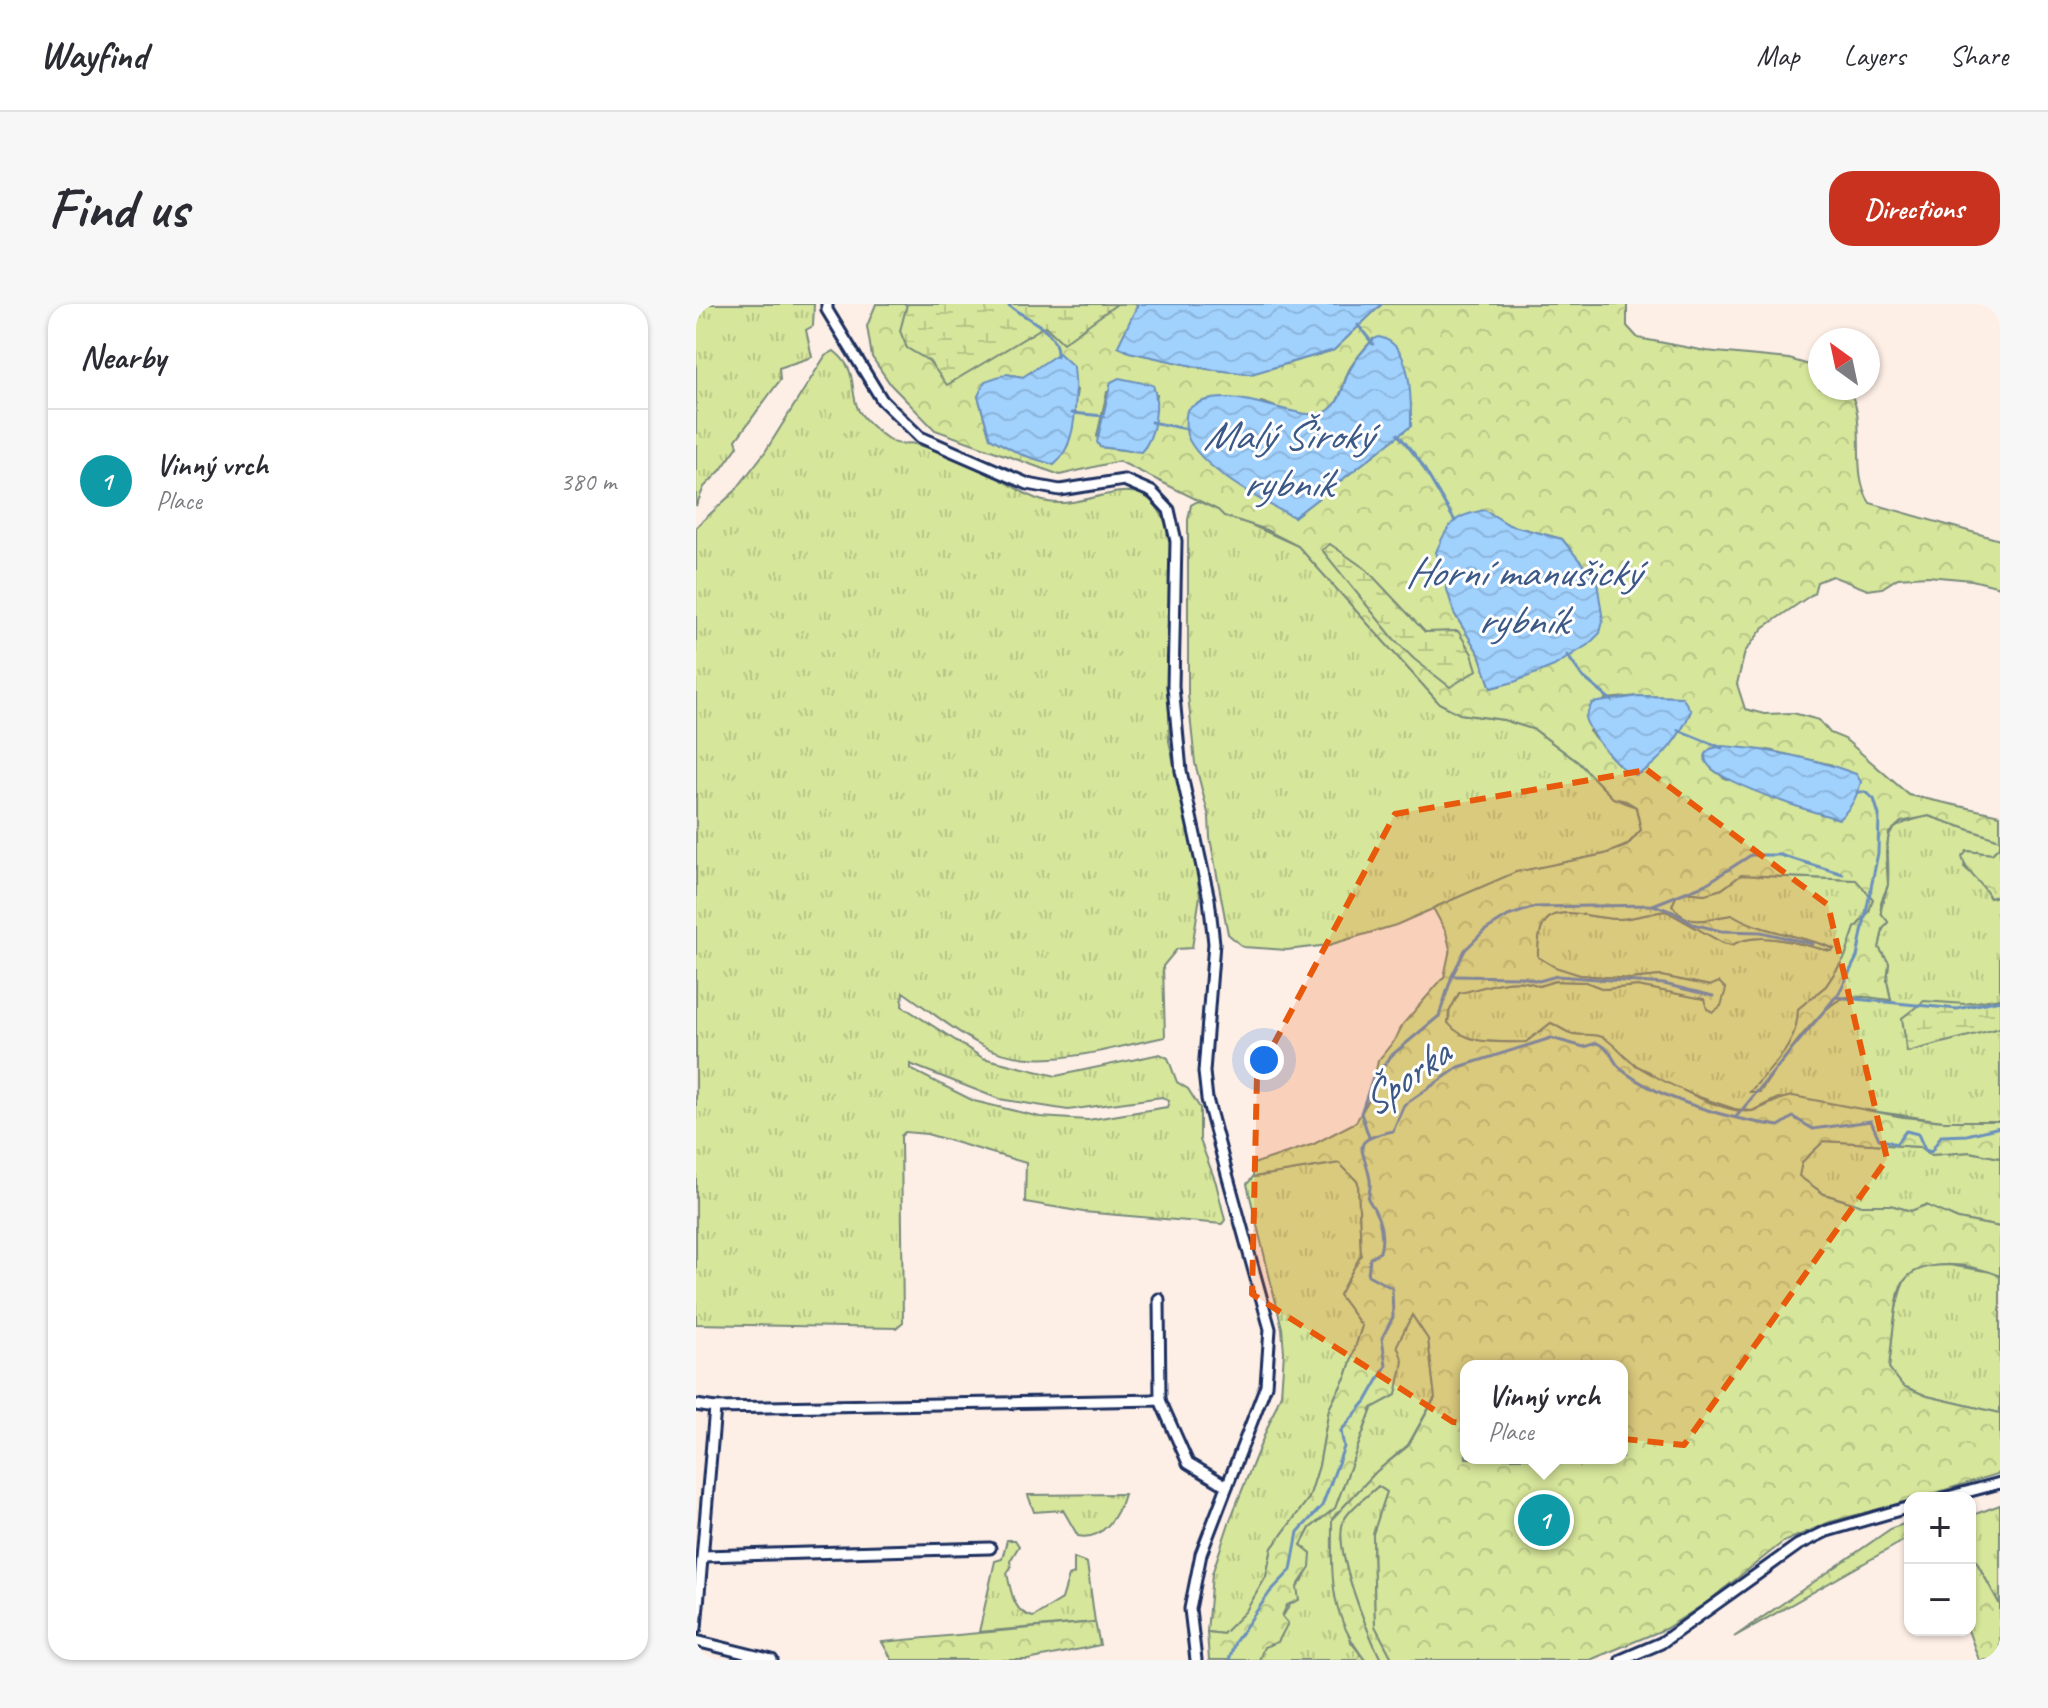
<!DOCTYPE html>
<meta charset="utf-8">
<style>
:root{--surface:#fff;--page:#f7f7f7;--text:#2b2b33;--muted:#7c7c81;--line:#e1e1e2;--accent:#c8321e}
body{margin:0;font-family:Caveat,sans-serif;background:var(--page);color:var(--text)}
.controls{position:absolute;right:24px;bottom:24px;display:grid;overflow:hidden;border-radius:16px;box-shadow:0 2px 6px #0004}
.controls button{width:72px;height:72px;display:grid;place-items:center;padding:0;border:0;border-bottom:2px solid var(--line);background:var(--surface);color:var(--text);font:40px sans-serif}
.compass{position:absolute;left:1112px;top:24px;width:72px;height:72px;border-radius:50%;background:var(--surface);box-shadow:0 2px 6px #0004;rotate:327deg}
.you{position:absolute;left:568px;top:756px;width:28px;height:28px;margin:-20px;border:6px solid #fff;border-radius:50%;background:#1a73e8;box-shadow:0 0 0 12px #1a73e833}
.badge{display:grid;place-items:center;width:52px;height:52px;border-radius:50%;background:var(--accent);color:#fff;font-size:26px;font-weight:700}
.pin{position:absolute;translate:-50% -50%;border:4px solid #fff;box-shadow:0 2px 8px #0006}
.popup{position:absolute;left:764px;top:1056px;width:168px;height:104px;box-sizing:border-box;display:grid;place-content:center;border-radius:16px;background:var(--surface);filter:drop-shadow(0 2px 6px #0005);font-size:26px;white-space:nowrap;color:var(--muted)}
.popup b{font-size:30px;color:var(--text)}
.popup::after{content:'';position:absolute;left:50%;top:100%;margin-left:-16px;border:16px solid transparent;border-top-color:var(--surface)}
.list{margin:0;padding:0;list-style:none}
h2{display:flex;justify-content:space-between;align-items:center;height:104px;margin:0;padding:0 32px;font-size:34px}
h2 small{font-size:26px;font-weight:400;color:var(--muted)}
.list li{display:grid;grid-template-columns:52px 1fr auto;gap:24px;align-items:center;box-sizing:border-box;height:144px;padding:0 32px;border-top:2px solid var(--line)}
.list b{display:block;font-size:30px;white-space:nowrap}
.list p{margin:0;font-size:26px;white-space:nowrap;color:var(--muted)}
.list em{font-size:26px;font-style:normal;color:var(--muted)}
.map{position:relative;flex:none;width:1304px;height:1356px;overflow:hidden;border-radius:24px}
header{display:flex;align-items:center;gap:48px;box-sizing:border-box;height:112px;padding:0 40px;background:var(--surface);border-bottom:2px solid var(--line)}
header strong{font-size:38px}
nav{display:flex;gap:44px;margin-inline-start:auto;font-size:28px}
.intro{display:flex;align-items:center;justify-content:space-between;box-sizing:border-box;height:192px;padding:0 48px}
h1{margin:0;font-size:56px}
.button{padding:20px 36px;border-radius:24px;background:var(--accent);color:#fff;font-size:28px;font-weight:700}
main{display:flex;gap:48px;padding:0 48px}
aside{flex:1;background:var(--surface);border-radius:24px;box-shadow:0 2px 6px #0004}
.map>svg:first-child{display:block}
.grass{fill:url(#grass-tufts);stroke:#788a7c;stroke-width:2;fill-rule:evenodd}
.forest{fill:url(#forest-crowns);stroke:#788a7c;stroke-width:2;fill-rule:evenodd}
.wetland{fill:url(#wetland-marsh);stroke:#788a7c;stroke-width:2}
.water{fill:url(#water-waves);stroke:#6b90bd;stroke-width:2}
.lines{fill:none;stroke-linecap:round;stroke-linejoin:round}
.stream{stroke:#6b90bd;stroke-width:3}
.minor-casing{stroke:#1b2f5e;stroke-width:15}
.minor{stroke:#fff;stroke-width:9}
.marked{fill:#e8590c;fill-opacity:0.2;stroke:#e8590c;stroke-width:6;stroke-dasharray:16 10;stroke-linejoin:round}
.labels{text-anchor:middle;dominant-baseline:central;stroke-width:6;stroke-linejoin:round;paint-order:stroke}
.water-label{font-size:42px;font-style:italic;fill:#3c5886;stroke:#fff}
</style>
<header>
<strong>Wayfind</strong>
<nav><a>Map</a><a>Layers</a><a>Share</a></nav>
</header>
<div class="intro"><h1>Find us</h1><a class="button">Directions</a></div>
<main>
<aside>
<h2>Nearby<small></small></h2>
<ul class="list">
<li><span class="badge" style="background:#0f9aa8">1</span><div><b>Vinný vrch</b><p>Place</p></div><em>380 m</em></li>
</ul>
</aside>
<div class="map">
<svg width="1304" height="1356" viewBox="0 0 1304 1356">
<defs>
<pattern id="grass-tufts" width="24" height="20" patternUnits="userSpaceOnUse" patternTransform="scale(2)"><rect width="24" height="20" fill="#d6e69a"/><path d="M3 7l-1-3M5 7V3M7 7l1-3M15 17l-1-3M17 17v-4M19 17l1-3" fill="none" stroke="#b7c687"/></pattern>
<pattern id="forest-crowns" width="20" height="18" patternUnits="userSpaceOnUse" patternTransform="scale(2)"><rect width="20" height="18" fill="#d6e69a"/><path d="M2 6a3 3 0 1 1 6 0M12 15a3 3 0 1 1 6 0" fill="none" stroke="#b7c687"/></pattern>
<pattern id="wetland-marsh" width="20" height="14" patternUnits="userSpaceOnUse" patternTransform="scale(2)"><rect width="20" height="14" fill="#d6e69a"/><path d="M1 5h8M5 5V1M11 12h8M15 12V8" fill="none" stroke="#b7c687"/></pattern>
<pattern id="water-waves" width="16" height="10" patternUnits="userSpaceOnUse" patternTransform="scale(2)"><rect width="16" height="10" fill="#a1d1fd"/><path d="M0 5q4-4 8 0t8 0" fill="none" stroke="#8ab4db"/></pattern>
</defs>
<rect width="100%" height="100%" fill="#feefe6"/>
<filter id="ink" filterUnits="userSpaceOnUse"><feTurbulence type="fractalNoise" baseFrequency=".0125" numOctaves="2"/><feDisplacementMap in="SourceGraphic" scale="16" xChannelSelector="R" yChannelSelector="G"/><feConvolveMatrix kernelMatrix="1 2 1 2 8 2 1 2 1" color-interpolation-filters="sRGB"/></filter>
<g filter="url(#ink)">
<g class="grass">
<polygon points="0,0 118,0 117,22 110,26 116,53 83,64 84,76 40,136 42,142 24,167 8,183 0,202"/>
<path d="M138 47C164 67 152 86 163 107 169 117 189 135 200 139 206 141 213 138 219 140 243 146 281 163 304 175 316 181 328 190 341 195 395 216 451 143 476 238L473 437 499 556 504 592 496 644 481 645 467 662 469 733C411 744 339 771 283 740 257 726 232 705 207 688L206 702 287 754 360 772 464 750 472 754 481 778 492 785 504 804V836L520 879 529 916 526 920 387 908 329 898 330 859 231 830 209 828 205 832 207 1018 200 1024 0 1020V223L38 188 69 148 129 52ZM214 760 303 795 372 806 466 793 473 797 471 803 392 816 344 813 278 797 214 765Z"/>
<polygon points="502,197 602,242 743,399 764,410 808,416 839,426 882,458 917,494 940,503 945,526 931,541 909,550 819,569 700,621 633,641 591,646 547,643 532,630 514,534 513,513 499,459 492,391 492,216 495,201"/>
<path d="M1233 512 1304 536V542L1296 550 1272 547 1268 563 1288 581 1293 593 1304 591V817H1247L1082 794 1056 807 1039 805 1000 792 964 777 954 768 941 762 907 733 875 730 855 719 830 739 782 737 759 728 752 719 753 708 763 689C790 684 817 670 843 682L859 677 890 678 908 685 942 682 1008 695 1015 682 965 672 934 675 884 671 859 664 842 653C840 588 881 614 921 615 938 615 953 609 970 607L1027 639 1036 641C1065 625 1105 641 1135 647L1137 644C1105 631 1067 629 1037 611 1011 614 993 626 976 601L980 592 989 588 1009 590 1026 585 1045 571 1161 576 1177 595 1173 608 1159 624 1149 653 1130 682 1102 705C1102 742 1078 760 1055 788H1063C1079 766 1126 697 1151 693 1164 690 1182 695 1195 696L1191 677 1193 659 1183 644 1187 625 1192 618 1185 609C1185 598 1191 589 1192 579 1195 533 1177 524 1233 512Z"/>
<polygon points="1128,837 1224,843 1234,851 1274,848 1304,854 1304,923 1262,915 1230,901 1215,907 1194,901 1163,901 1128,890 1102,872 1106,858"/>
<polygon points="644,859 662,878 665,951 643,991 666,1022 651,1070 633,1105 623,1162 613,1194 576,1244 570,1273 550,1307 527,1330 511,1328 516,1270 534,1216 585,1090 588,1048 586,1024 551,880 557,873"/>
<path d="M1253 961 1296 968 1304 972V1109L1231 1092 1207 1082 1193 1064C1196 1042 1198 980 1216 968 1227 961 1242 961 1253 961Z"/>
<polygon points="716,1011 732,1035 739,1093 712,1141 680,1168 636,1215 655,1338 669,1356 563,1356 567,1343 601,1290 601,1283 607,1276 615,1249 605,1241 614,1224 639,1204 700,1041"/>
<path d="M682 1182 691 1188 677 1231 679 1321 697 1356H685C672 1329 637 1245 647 1218 652 1205 672 1192 682 1182Z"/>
<path d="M428 1190C422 1212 407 1237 382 1232L367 1206 338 1208 332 1191Z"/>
<polygon points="1304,1201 1304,1301 1274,1246 1274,1212"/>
<path d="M311 1236H319L323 1242 314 1257 315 1263 311 1269C315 1287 317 1309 337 1313L366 1295 373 1272 378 1270V1254L391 1259 399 1318 283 1328 299 1257 306 1255Z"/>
</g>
<g class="forest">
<path d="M180 0H441L442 1 422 43 434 48 511 65 555 70 638 46 686 0H931V22L942 34 1010 47 1093 55 1124 64V84H1151C1174 113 1152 166 1174 199L1304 236V283L1276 276 1231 272 1202 274 1186 284 1172 286 1136 272 1121 278 1118 289 1067 324 1049 348 1041 380 1049 405 1068 410 1097 409 1123 416 1134 429 1149 435 1213 491 1304 511V536L1233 512 1205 518 1193 529 1190 548 1192 581 1185 598V609L1192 618 1187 625 1183 644 1193 659 1191 677 1195 696C1182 695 1164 691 1151 693 1126 697 1079 766 1064 788H1054C1077 761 1102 742 1102 705L1130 682 1149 653 1159 624 1173 608 1177 595 1160 576 1045 571 1026 585 1009 590 989 588 980 593 976 601C993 626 1012 614 1037 611 1067 629 1105 631 1138 645L1135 647C1105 641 1065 625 1036 641L1027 639 970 607C953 609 938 615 921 615 881 614 840 588 842 653L859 663 884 671 934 675 965 672 1014 682 1023 678 1030 685 1025 702 1017 708 1011 705 1008 695 942 682 908 685 890 678 859 677 843 682C817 670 790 684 763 689L753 708 752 719C770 742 803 738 830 738L855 719C862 722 869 728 877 730 886 732 899 729 908 734 920 741 929 755 941 762 963 775 1031 812 1056 807 1071 804 1080 794 1097 792L1207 813 1247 817H1304V854L1274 848 1234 851 1224 843 1128 837 1106 858 1103 872 1128 890 1163 901H1194L1215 907 1230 901 1262 915 1304 923V972C1280 960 1219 951 1205 982 1199 996 1195 1046 1193 1064L1207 1082 1231 1092 1304 1109V1169L1223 1194H1214V1197L1134 1218 1087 1238 1010 1299 969 1325 894 1356H697L679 1322 677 1230 691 1188 682 1182C672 1192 652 1205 647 1218 637 1245 672 1329 685 1356H669C632 1309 636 1272 636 1215L680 1168 712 1142 739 1094 732 1035 716 1011 701 1041 707 1057 700 1091 676 1104 639 1204 614 1224 605 1241 615 1249 614 1263 601 1283 603 1296 591 1301 586 1312 592 1319 582 1338 568 1343 563 1356H513L511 1328 527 1330 550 1307 570 1273 576 1244 613 1194 623 1162 633 1105 651 1070 666 1022 643 991 665 951 662 878 643 859 557 873V860L618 840 660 818 674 794 682 757 700 734 707 720 748 673 754 645 750 628 737 604 820 568 909 550 931 542 945 526 940 503 930 497 917 494 882 458 839 426 808 416 764 410 743 399 602 242 568 225 528 212 522 206 423 157 364 171 239 126 195 81 176 53 171 22ZM677 35 715 122 598 213 529 171 502 148 565 98C582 103 602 113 620 111 646 108 644 82 654 64 661 53 669 44 677 35ZM351 58 381 86 372 141 294 134 282 92 310 70 327 73ZM411 88 461 91 454 133 434 147 404 143 401 132ZM788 206 813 221 866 235 874 245 885 259 893 340C861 360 831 375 795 384L783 350 758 309 755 293 746 272ZM943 392 986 393 979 433 950 466 926 464 893 427 909 395ZM1072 446 1137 461 1030 475 1016 465 1010 457ZM770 1062H926V1154H770Z"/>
<path d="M1304 542V591L1294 594C1286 577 1270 570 1266 553L1271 547 1296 550Z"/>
<polygon points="1214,1218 1214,1233 1038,1333 1196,1224"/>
<polygon points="1274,1246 1304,1301 1304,1356 1283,1356 1272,1326"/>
<polygon points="399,1318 404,1341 332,1356 196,1356 186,1338"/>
</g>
<g class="wetland">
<polygon points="211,0 421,0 367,39 349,22 251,81 233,57 211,44 204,27"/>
<polygon points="634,240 671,266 729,328 762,327 776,350 781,366 754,383 718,355 698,335 626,246"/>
<polygon points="1304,694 1304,724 1211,748 1206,714 1228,697 1269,700"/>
</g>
<g class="water">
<polygon points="442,0 686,0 638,46 555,70 511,65 433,48 422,42"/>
<path d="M683 33C717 40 715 95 715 122L598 213C568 199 502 163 491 131 489 122 489 114 491 106 534 71 604 125 633 106 648 95 646 78 655 64 661 53 669 44 678 35Z"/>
<path d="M363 49 378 63C381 93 382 140 358 161L324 150 294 134 282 92 289 77 310 70 327 73Z"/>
<path d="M423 74 457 81C464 99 459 134 445 148L404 143 401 138 415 78Z"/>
<path d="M789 206 813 221 866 235 901 278 907 317 904 329 893 340 858 362 818 378 795 384 783 350 758 309 740 248C753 218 757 212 789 206Z"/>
<path d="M943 392 986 393 995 407C985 431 964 460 940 471 923 468 894 429 889 414L896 399Z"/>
<path d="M1026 442C1072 445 1118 454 1160 470L1165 478C1160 494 1156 503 1143 515 1120 509 1017 478 1010 457 1008 450 1010 450 1014 445Z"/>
</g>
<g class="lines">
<g class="stream">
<path d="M311 0C328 15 363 24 361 52"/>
<polyline points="662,21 677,40"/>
<polyline points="376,109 408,112"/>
<polyline points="455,118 491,125"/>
<polyline points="702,130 723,156 759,217"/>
<polyline points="871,351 887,373 916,397"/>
<polyline points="982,426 1026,444"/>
<polyline points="957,601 977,608 997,620 1025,627 1065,628 1117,640"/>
<polyline points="756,672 826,673 843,677 861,672 968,680 1017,692"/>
<polyline points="1139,693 1261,705 1304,696"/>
<polyline points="1040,813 1143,689 1161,653 1182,549 1183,511 1178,495 1169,488 1161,488"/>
<polyline points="673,833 665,809 677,774 696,751 743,712 756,672 769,646 788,627 812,612 839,603 957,601 1010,580 1055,551 1084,551 1147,570"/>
<path d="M533 1356 539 1338 574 1288 595 1266 602 1228 626 1202 648 1143 645 1127 670 1097 690 1062 686 1034 697 1013 696 984 672 971 674 954 684 948C689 929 684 912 672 895 673 890 675 882 674 876 669 844 650 837 697 827L708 801 763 763 855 734 888 743 901 739C919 748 914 755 925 765 961 795 1037 816 1083 822L1097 813 1117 825 1175 817 1183 835 1200 840 1210 827 1222 830 1229 846 1235 848 1245 832 1271 831 1304 823"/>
</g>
<g class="minor-casing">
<g id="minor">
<polyline points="131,0 131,6 186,96 224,133 332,180 364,186 428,176 456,188 473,206 480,237 477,382 485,467 513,595 518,639 508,768 511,795 531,870 574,1025 570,1081 505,1250 494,1305 500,1356"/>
<polyline points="463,995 464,1096"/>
<polyline points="0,1101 19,1104 464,1096 492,1159 531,1182"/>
<polyline points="1248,1194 1304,1179"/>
<polyline points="7,1252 294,1244"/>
<polyline points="0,1324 19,1104"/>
<polyline points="0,1337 76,1356"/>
<polyline points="925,1356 965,1339 1102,1241 1131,1227 1214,1203"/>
</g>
</g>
<use href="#minor" class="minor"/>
</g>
</g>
<path class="marked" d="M951 466 1132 601 1191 855 988 1141 757 1118 556 990 561 772 699 510Z"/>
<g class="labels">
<g class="water-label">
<text x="591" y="131">Malý Široký<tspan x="591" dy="48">rybník</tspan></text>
<text x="826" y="268">Horní manušický<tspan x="826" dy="48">rybník</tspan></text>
<text transform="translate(709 774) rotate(-36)">Šporka</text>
</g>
</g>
</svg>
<div class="controls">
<button>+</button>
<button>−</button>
</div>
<svg class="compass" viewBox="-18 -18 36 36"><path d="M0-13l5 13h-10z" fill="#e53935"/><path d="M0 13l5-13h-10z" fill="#7c7c81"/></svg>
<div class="you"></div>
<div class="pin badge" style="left:848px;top:1216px;background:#0f9aa8">1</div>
<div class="popup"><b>Vinný vrch</b>Place</div>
</div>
</main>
